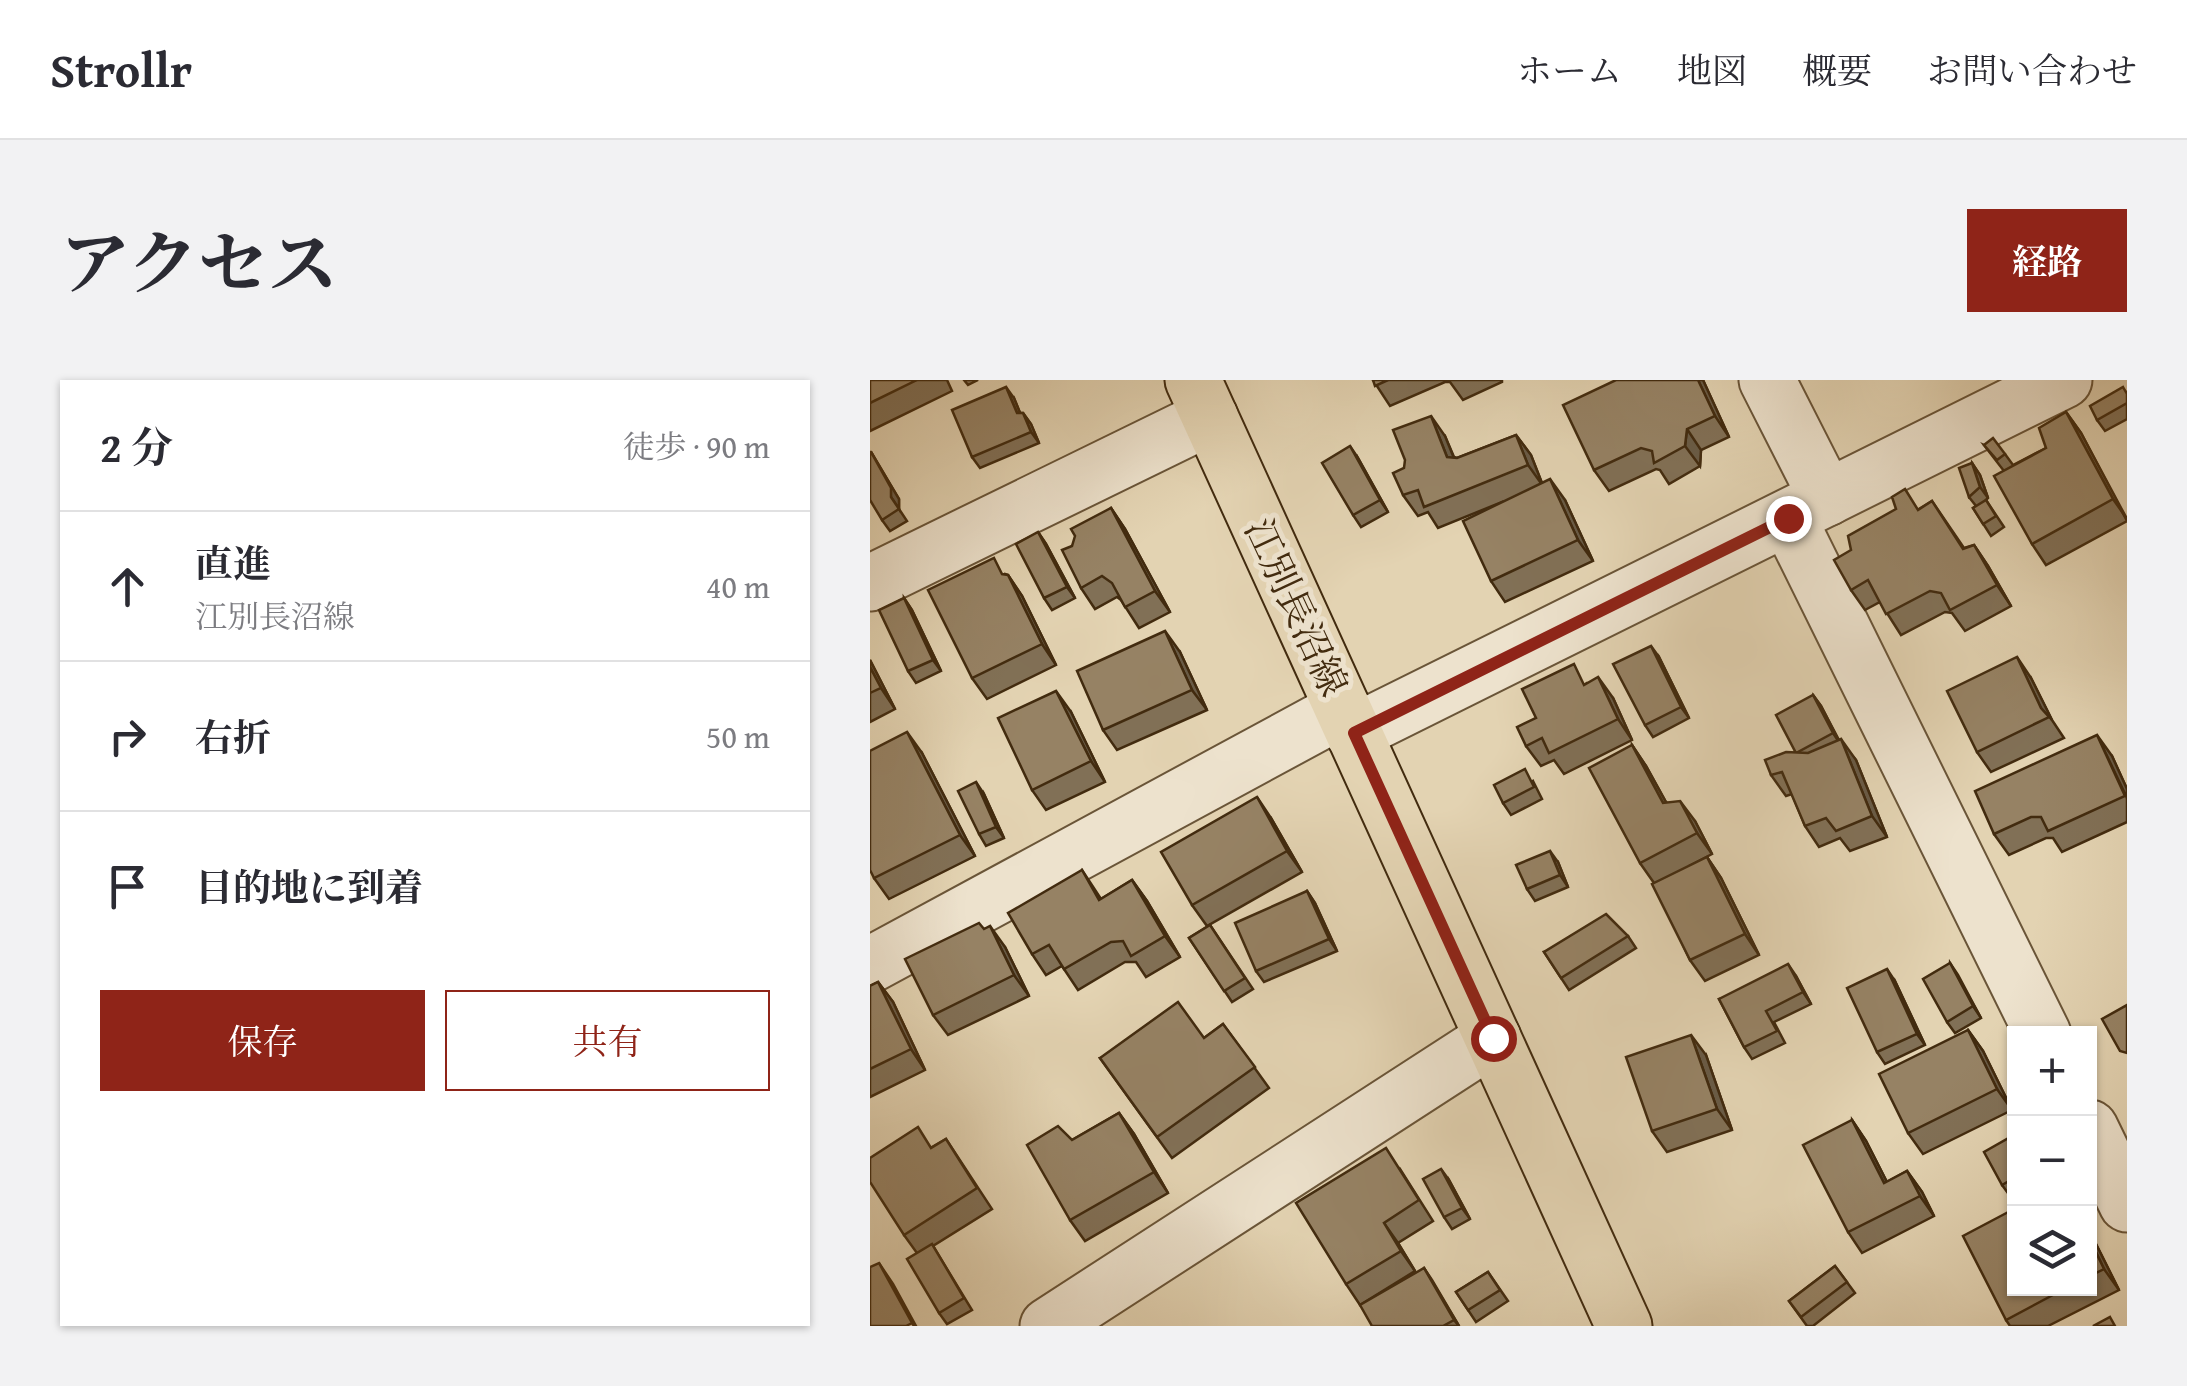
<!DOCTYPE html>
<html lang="ja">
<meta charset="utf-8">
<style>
:root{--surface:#fff;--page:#f2f2f3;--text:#2b2b33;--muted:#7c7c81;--line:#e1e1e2;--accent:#8f2418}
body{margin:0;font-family:"Gentium Book Plus","Noto Serif JP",serif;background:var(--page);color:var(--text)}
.controls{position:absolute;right:30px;bottom:30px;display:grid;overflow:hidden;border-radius:0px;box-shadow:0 2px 8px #0004}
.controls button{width:90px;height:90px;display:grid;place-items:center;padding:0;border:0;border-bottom:2px solid var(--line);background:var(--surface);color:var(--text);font:50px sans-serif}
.stop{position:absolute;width:30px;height:30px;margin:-22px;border:8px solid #8f2418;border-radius:50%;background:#fff}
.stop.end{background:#8f2418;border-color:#fff;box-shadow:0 2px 10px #0008}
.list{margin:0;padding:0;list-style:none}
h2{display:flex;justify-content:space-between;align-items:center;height:130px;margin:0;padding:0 40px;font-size:42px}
h2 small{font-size:32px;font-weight:400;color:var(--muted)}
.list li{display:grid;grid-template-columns:65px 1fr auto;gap:30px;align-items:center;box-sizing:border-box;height:150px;padding:0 40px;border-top:2px solid var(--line)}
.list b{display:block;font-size:38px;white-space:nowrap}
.list p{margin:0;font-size:32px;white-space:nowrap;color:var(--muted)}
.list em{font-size:32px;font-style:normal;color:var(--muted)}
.actions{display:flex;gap:20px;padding:30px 40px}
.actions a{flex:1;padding:22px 0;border:2px solid var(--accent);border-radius:0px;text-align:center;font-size:35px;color:var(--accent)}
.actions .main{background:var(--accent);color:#fff}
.icon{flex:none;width:55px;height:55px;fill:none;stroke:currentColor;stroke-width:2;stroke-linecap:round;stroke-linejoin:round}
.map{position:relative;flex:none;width:1257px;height:946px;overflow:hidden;border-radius:0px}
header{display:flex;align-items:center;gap:60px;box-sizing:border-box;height:140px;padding:0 50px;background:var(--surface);border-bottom:2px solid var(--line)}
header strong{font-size:48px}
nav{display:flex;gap:55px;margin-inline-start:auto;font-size:35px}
.intro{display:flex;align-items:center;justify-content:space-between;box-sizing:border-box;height:240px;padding:0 60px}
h1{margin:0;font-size:70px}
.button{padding:25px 45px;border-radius:0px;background:var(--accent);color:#fff;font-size:35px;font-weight:700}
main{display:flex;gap:60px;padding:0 60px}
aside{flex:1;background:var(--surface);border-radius:0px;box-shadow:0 2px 8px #0004}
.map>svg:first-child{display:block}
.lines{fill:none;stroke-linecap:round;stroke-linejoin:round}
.minor-casing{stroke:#6a5538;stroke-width:59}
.major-casing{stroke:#422b0f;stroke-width:59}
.minor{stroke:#ede2cd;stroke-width:55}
.major{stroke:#e3d3b2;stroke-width:55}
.wall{fill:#817056;stroke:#422b0f;stroke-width:2.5}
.shaded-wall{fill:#695b46;stroke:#422b0f;stroke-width:2.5}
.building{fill:#968264;stroke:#422b0f;stroke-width:2.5}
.route{stroke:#8f2418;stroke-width:12}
.labels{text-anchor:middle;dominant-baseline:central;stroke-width:10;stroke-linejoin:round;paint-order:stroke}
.street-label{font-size:38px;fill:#422b0f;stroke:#ede2cd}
</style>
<header>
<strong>Strollr</strong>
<nav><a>ホーム</a><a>地図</a><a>概要</a><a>お問い合わせ</a></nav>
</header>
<div class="intro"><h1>アクセス</h1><a class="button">経路</a></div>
<main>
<aside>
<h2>2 分<small>徒歩 · 90 m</small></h2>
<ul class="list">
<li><svg class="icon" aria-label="ahead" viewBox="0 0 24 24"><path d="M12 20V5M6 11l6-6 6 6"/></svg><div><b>直進</b><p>江別長沼線</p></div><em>40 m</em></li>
<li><svg class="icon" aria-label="right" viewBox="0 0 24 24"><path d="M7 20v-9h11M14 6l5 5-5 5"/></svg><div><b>右折</b></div><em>50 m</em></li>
<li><svg class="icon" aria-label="arrive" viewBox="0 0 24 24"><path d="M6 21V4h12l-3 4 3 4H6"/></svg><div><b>目的地に到着</b></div></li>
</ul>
<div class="actions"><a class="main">保存</a><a>共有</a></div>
</aside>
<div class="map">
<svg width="1257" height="946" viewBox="0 0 1257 946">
<rect width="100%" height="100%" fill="#e3d3b2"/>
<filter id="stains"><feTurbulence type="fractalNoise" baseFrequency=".002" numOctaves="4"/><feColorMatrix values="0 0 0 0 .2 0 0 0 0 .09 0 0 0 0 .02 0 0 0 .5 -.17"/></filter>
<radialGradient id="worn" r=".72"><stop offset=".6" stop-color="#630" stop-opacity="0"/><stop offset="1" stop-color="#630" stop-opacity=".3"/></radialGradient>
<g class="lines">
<g class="minor-casing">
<g id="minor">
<polyline points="897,0 957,118"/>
<polyline points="918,138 1173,654"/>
<polyline points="0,203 340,37"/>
<polyline points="483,353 1194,0"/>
<polyline points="0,585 473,329"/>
<polyline points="1220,748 1257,824"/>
<polyline points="178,946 623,658"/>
</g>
</g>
<g class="major-casing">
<polyline id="major" points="323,0 754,946"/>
</g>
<use href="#minor" class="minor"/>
<use href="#major" class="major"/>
</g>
<g class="wall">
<polygon points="0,0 77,0 82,11 0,51"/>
<polygon points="94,0 108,0 98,5"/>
<polygon points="503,0 632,0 632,2 593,20 580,2 575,2 520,26"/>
<polygon points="746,0 833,0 859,57 831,70 830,86 799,104 790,90 786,89 739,111 724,90"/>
<polygon points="1257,12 1257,39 1235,51 1227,40"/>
<polygon points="144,18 150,33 153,33 161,44 169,63 110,88 102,77"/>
<polygon points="1196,32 1211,53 1257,141 1176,185 1162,164 1134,91 1114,65 1135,74 1143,85 1176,68"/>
<polygon points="646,55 661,75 672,103 695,120 723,181 635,222 621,201 632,122 568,148 558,132 548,136 533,115 534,88 575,56 584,77 587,78"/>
<polygon points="1,72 29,119 29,129 37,141 20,151 12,140"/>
<polygon points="488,78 518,132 491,147 483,135"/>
<polygon points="1102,83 1110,95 1118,118 1116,120 1134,147 1121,156 1103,128 1106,126 1099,117"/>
<polygon points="1062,121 1094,168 1104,165 1118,186 1141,226 1095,251 1082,233 1075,232 1031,255 1010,222 995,230 981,210 1049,129"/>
<polygon points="241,128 255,149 300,232 269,248 251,220 247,217 225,229 211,208 202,166"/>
<polygon points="168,152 176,164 205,218 182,230 174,218"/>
<polygon points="135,194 138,195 152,216 186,285 117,319 102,298"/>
<polygon points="34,218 42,230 71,291 46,303 38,291"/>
<polygon points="310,272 337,330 247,370 233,350"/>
<polygon points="789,277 819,338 783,357 775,345"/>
<polygon points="0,280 25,329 0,342"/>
<polygon points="1161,298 1182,340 1194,358 1121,392 1107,372"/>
<polygon points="717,303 743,318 762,360 694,394 684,380 671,386 656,366 666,338"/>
<polygon points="943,315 951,326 969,360 986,380 1017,457 980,471 970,458 949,467 935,446 922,414 916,416 901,395 925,372"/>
<polygon points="201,332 235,402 176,430 162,410"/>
<polygon points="762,365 776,386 796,422 825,441 842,474 819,486 837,477 851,498 889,575 835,601 820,580 784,503 770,483"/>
<polygon points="52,373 105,476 19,519 4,498"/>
<polygon points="1242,376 1257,409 1257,442 1192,472 1183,458 1176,458 1139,475 1124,454"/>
<polygon points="663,401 672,419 641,435 633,423"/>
<polygon points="114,414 134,458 116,466 109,454"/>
<polygon points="401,438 432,492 337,546 322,525"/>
<polygon points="688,482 698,507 665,521 657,509"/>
<polygon points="212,490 231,519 262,500 277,521 310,577 276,597 266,582 255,582 208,610 192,586 176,595 162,574"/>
<polygon points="437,511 445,523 467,571 394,602 386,591"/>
<polygon points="340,545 383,609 362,622 319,558"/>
<polygon points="114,549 135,567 159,616 78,655 63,635"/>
<polygon points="758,556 766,568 699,610 674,572"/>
<polygon points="1080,583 1111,638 1085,653 1077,642"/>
<polygon points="926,596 941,624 904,642 915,663 882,679 874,667 849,619"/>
<polygon points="1025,601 1055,665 1015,684 1007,672"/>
<polygon points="8,602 23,622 55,690 0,717 0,606"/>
<polygon points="353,644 399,708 302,778 230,678 334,658"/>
<polygon points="1098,650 1113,671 1142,730 1053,774 1038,753"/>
<polygon points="836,675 862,750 797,772 782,751"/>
<polygon points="249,733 264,754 298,813 215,861 200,840 202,760"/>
<polygon points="982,740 996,761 1017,802 1037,791 1052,812 1064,836 992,873 978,852"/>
<polygon points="1144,755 1144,814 1140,816 1132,805"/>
<polygon points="76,759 122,829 63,866 102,930 77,944 69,933 47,873 34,855 62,767"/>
<polygon points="530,789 563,841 528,863 545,891 490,925 476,904"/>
<polygon points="579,800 600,839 582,849 574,837"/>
<polygon points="1220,852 1249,910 1178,946 1140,946 1136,940 1144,908 1220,908"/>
<polygon points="965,886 985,913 943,946 937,946 919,921"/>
<polygon points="554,888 589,946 502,946"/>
<polygon points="618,892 638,921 606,942 586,912"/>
</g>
<g class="shaded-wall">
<polygon points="828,0 833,0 859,57 845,36"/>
<polygon points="136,7 144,18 155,45 147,33"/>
<polygon points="1196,32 1211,53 1257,139 1243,119"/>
<polygon points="153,33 161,44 169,63 161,52"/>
<polygon points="561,36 575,56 592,98 577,77"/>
<polygon points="817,49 831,70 830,86 815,66"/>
<polygon points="646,55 661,75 673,106 658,85"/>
<polygon points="480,66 488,78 518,132 510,120"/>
<polygon points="1,72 29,119 29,129 21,117"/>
<polygon points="1102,83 1110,95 1118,118 1110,107"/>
<polygon points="680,99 695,120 723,181 708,160"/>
<polygon points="241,128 255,149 300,232 285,211"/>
<polygon points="168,152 176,164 205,218 197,207"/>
<polygon points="1104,165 1118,186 1141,226 1127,205"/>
<polygon points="138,195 152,216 186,285 172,264"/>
<polygon points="34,218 42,230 71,291 63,280"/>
<polygon points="295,251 310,272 337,330 322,310"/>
<polygon points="781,266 789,277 819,338 811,327"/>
<polygon points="1147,277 1161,298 1182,340 1171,328"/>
<polygon points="0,280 25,329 11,308 0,287"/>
<polygon points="728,297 743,318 762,360 748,339"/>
<polygon points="186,311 201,332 235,402 221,381"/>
<polygon points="943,315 951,326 971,365 963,353"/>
<polygon points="37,352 52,373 105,476 90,455"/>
<polygon points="1227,355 1242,376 1257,409 1257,418"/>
<polygon points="971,359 986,380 1017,457 1002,436"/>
<polygon points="762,365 776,386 808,444 793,423"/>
<polygon points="106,402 114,414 134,458 126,447"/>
<polygon points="387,417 401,438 432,492 417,471"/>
<polygon points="810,421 825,441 842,474 827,453"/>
<polygon points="680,471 688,482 698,507 690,495"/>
<polygon points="837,477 851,498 889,575 875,554"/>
<polygon points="262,500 277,521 310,577 295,556"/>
<polygon points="437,511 445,523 467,571 459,559"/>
<polygon points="120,546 135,567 159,616 144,595"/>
<polygon points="1080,583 1088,595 1111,638 1103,626"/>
<polygon points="918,584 926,596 941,624 933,612"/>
<polygon points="1017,589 1025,601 1055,665 1047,654"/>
<polygon points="8,602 23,622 55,690 41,669"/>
<polygon points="1098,650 1113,671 1142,730 1127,709"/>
<polygon points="821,655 836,675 862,750 847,729"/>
<polygon points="249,733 264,754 298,813 284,792"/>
<polygon points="982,740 996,761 1028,824 1014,803"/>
<polygon points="571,789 579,800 600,839 592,828"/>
<polygon points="1037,791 1052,812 1064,836 1050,816"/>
<polygon points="514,843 528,863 545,891 531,871"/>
<polygon points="1220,852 1249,910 1234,889 1220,860"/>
<polygon points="9,883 23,904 46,946 44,946 42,943"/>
<polygon points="554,888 562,900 589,946 584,940"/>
</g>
<g class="building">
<polygon points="0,0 47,0 0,23"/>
<polygon points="503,0 518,0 505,6"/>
<polygon points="746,0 828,0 845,36 817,49 815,66 784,83 782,71 771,68 724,90 693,25"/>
<polygon points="136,7 147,33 153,33 161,52 102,77 82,30"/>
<polygon points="1253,7 1257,14 1257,23 1227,40 1220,26"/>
<polygon points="1196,32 1243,119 1162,164 1124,96 1176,68 1169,48"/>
<polygon points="561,36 577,77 587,78 646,55 658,85 554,127 548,110 533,115 523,93 534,88 535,80 523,50"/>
<polygon points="1123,58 1135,74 1127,80 1114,65"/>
<polygon points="480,66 510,120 483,135 452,83"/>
<polygon points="0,72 1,72 21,108 21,117 29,129 12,140 0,120"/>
<polygon points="1102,83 1110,107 1099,117 1089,88"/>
<polygon points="680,99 708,160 621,201 593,141"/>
<polygon points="1035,109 1048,130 1062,121 1093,169 1104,165 1127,205 1080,230 1071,213 1060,211 1016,234 998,200 981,210 964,180 981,170 978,156 1026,129 1022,117"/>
<polygon points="1116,120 1126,136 1113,144 1103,128"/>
<polygon points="241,128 285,211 255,227 242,203 232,196 211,208 192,170 202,166 205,156 201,149"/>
<polygon points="168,152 197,207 174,218 146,164"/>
<polygon points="124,178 132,194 138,195 172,264 102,298 58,210"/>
<polygon points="34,218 63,280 38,291 9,230"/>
<polygon points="295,251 322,310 233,350 207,291"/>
<polygon points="781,266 811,327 775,345 743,284"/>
<polygon points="1147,277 1171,328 1179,337 1107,372 1077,311"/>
<polygon points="704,284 714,305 728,297 748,339 679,373 672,358 656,366 647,347 666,338 652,309"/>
<polygon points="0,287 11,308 0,313"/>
<polygon points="186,311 221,381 162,410 128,338"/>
<polygon points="943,315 963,353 926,373 906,335"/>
<polygon points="37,352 90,455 4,498 0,490 0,371"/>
<polygon points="1227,355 1255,416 1178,451 1171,437 1161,437 1124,454 1105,411"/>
<polygon points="971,359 1002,436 966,451 956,438 935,446 912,392 901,395 895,380 916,372 938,373"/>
<polygon points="762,365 793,423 810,421 827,453 770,483 719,388"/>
<polygon points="655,389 664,407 633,423 624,405"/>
<polygon points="106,402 126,447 109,454 88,411"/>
<polygon points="387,417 417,471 322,525 291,472"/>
<polygon points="680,471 690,495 657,509 646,485"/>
<polygon points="837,477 875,554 820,580 782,504"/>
<polygon points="212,490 229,520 262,500 295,556 261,576 253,561 241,562 194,589 179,565 162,574 138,533"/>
<polygon points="437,511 459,559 386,591 365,543"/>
<polygon points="736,534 758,556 691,598 674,572"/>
<polygon points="109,543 114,549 120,546 144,595 63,635 35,579"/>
<polygon points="340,545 375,598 354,611 319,558"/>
<polygon points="1080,583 1103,626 1077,642 1053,599"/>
<polygon points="918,584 933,612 896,631 907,651 874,667 849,619"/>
<polygon points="1017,589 1047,654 1007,672 977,608"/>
<polygon points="8,602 41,669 0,689 0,606"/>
<polygon points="308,622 334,658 353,644 385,687 287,757 230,678"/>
<polygon points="1257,625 1257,673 1250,671 1232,639"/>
<polygon points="1098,650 1127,709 1038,753 1009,694"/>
<polygon points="821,655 847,729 782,751 756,677"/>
<polygon points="249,733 284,792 200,840 157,765 188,746 202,760"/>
<polygon points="982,740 1014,803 1037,791 1050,816 978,852 933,765"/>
<polygon points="48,747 61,768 76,759 107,808 34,855 0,802 0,778"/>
<polygon points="1144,755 1144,798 1132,805 1114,772"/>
<polygon points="516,768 549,820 514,843 531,871 476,904 426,823"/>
<polygon points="571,789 592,828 574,837 553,799"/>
<polygon points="1144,829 1144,908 1196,908 1136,940 1093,856"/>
<polygon points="1220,860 1234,889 1220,896"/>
<polygon points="62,864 94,918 69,933 37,879"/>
<polygon points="9,883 42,943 36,946 0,946 0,887"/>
<polygon points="965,886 977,902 931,937 919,921"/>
<polygon points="554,888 584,940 573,946 502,946 490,925"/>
<polygon points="618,892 630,910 598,930 586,912"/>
<polygon points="1240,937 1245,946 1223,946"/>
</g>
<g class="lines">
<polyline class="route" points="623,658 484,353 918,138"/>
</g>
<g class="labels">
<g class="street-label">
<text transform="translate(427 227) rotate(65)">江別長沼線</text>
</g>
</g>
<rect width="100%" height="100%" filter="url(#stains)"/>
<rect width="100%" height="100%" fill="url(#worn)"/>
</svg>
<div class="controls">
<button>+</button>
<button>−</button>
<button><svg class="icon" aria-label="layers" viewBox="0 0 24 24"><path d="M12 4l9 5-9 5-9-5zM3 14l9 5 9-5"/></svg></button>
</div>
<div class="stop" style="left:623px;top:658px"></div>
<div class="stop end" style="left:918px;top:138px"></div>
</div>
</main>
